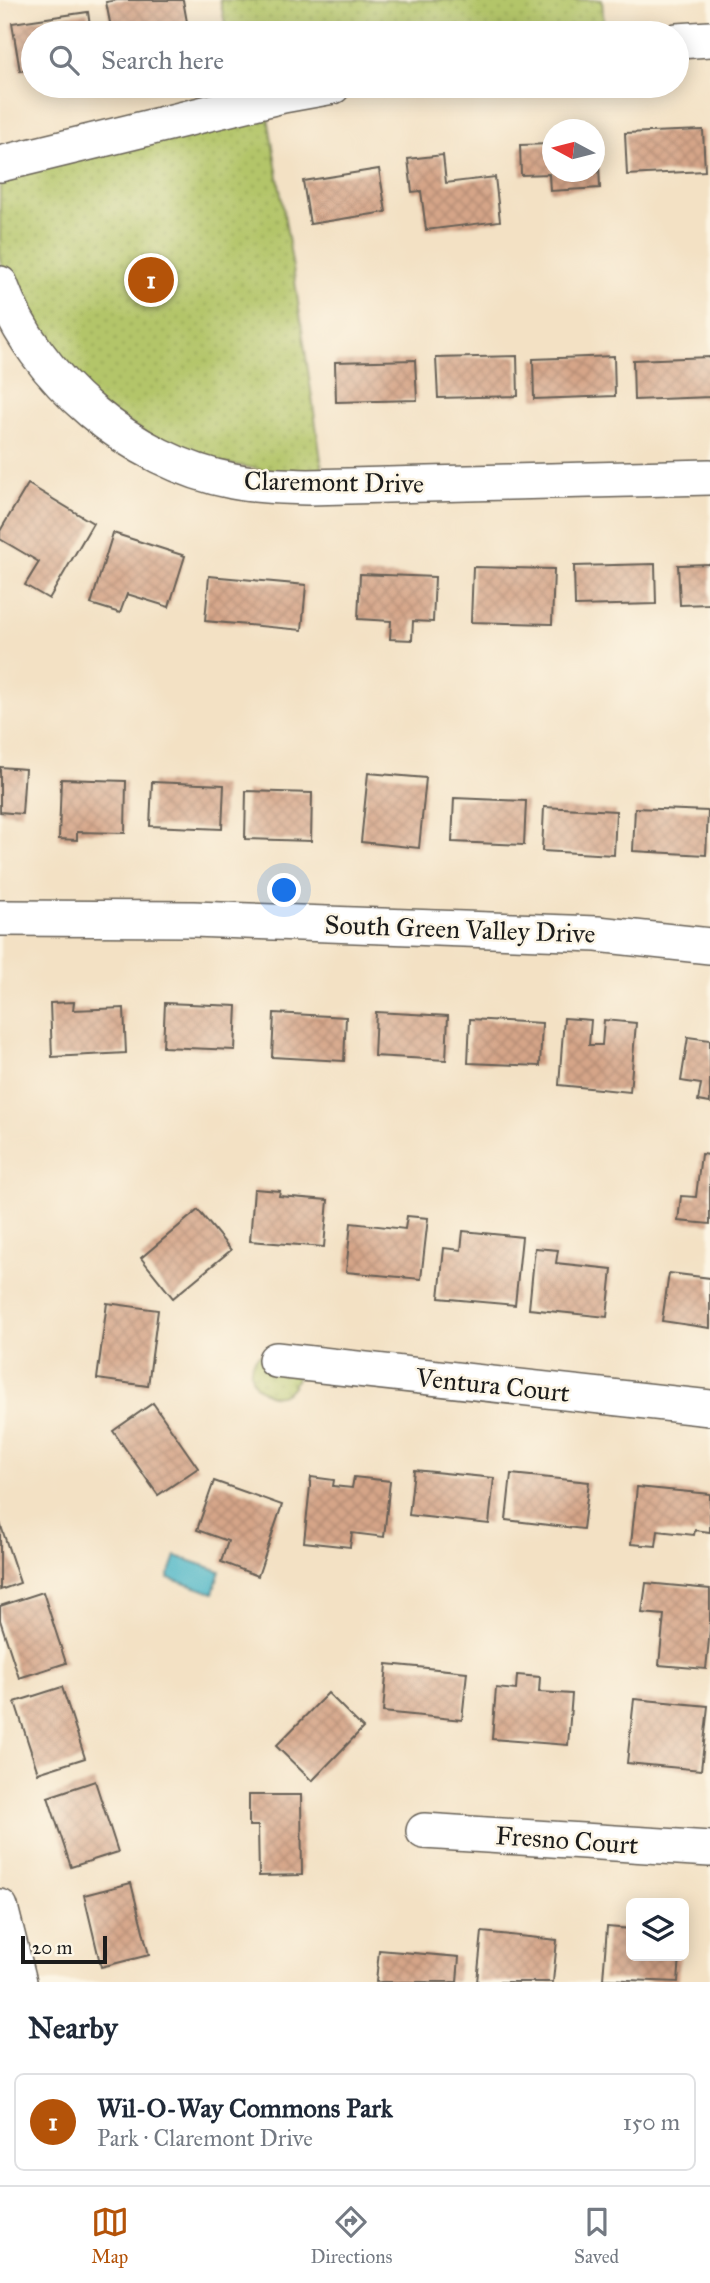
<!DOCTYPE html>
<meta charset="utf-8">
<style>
:root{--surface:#fff;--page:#f2f2f3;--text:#1f2937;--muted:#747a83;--line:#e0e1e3;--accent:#b45309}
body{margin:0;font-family:"IM FELL Great Primer",serif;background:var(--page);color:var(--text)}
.controls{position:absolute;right:21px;bottom:21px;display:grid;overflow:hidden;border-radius:10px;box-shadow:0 4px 18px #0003}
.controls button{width:63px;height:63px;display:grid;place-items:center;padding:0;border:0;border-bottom:2px solid var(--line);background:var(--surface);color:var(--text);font:35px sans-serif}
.compass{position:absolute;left:542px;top:119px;width:63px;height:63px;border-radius:50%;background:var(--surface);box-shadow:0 4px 18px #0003;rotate:277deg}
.scale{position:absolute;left:21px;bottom:18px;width:86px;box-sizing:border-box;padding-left:7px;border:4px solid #1c1c1c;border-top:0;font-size:19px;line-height:24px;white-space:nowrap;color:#1c1c1c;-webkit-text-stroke:5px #fcf5e5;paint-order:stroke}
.you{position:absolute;left:285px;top:891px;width:24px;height:24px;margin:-18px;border:5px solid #fff;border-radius:50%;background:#1a73e8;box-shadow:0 0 0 10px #1a73e833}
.badge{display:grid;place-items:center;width:46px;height:46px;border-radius:50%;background:var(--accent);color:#fff;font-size:23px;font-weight:700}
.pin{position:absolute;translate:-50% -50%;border:4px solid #fff;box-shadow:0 2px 7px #0006}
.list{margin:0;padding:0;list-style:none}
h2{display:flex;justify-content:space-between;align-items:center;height:91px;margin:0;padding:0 28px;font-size:30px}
h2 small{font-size:23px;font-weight:400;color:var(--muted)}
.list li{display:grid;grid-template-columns:46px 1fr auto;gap:21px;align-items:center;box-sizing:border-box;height:98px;margin:0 14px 14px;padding:0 14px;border:2px solid var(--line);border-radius:10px}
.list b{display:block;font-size:26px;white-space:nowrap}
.list p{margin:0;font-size:23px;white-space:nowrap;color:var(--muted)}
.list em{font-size:23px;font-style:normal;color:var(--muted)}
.icon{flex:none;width:38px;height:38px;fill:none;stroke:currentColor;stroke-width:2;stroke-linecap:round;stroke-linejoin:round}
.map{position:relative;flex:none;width:710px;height:1982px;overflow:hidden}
.search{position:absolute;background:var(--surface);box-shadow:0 4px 18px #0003;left:21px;right:21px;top:21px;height:77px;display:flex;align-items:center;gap:18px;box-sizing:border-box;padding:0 24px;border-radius:38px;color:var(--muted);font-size:26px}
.sheet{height:203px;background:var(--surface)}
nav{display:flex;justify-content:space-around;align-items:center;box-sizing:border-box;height:98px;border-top:2px solid var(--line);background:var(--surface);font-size:19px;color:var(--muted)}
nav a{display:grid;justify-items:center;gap:4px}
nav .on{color:var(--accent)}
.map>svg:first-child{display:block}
.grass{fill:url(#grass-dots);stroke:#687042;stroke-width:2}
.water{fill:#4bb6c7;stroke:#346972;stroke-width:2}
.building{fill:url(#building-cross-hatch)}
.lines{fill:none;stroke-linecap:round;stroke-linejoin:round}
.minor-casing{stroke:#676157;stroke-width:38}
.minor{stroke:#fff;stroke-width:35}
.labels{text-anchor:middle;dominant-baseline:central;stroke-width:5;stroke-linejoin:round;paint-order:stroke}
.street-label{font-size:26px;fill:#1c1c1c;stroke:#fcf5e5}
</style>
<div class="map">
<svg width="710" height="1982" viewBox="0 0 710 1982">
<defs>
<pattern id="grass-dots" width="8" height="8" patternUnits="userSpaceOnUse" patternTransform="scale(1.75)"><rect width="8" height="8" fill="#b3c569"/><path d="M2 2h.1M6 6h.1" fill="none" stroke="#99a95a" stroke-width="1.8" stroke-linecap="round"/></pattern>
<pattern id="building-cross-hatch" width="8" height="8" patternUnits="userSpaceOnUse" patternTransform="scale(1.75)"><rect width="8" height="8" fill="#d5a588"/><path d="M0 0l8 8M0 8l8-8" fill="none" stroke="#b68d75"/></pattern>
</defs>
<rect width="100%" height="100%" fill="#fcf5e5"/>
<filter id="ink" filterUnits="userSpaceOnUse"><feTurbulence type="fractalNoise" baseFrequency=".0143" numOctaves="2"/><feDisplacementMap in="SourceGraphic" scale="14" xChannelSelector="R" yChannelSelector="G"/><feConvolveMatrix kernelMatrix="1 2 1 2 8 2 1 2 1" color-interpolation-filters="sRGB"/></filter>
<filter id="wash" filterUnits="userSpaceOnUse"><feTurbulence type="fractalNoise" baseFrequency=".00686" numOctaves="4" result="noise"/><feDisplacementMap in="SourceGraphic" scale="28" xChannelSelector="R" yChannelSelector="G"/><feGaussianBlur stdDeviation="1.57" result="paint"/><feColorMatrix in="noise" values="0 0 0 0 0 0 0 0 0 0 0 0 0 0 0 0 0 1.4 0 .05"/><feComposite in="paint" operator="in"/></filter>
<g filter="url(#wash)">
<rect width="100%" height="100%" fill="#f3e1c4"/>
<g class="grass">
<polygon points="220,0 602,0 604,27 550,33 227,33"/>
<polygon points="237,86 263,86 294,274 324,480 186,457 88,398 8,287 0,259 0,172 243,123"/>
<path d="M272 1348 299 1370C287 1429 216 1369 272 1348Z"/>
</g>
<polygon class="water" points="176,1556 220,1571 213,1593 168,1578"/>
<g id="blocks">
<g class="building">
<polygon points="117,0 183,0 189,33 112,33 106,2"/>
<polygon points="88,12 91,33 33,33 33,69 20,71 12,23"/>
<polygon points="703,130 705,171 627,175 625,133"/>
<polygon points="594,141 598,141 600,188 550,191 549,174 521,175 520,145 552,144 552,172 594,172"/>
<polygon points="443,155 446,183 495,177 500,221 426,230 421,191 412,192 408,159"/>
<polygon points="379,169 386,212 310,224 303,181"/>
<polygon points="517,356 518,396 438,398 436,358"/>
<polygon points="614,356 615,396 534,399 533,359"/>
<polygon points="710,357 710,397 634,400 633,360"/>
<polygon points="415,360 417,400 336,402 335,362"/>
<polygon points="28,484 93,523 49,599 25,585 39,562 0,539 0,531"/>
<polygon points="113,533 185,556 169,607 127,594 120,613 91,604"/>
<polygon points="655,564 656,604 575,606 574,566"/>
<polygon points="710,564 710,604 680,605 678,565"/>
<polygon points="473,567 554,569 552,624 471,622"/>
<polygon points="360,574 435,577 433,622 413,621 412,640 390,639 391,621 358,619"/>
<polygon points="209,576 306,585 302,630 205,621"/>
<polygon points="0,767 25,769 22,814 0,812"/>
<polygon points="368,773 426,778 419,848 361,842"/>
<polygon points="61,779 126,781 125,833 77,832 77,840 59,839"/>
<polygon points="152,782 224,785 222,829 150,826"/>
<polygon points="246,791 312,793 311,841 245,839"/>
<polygon points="454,798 526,801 524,845 452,842"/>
<polygon points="544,807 616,811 614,855 542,851"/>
<polygon points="635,808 708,811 706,855 633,851"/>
<polygon points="74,1002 73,1010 124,1008 126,1053 52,1057 50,1003"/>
<polygon points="165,1003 237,1006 235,1050 163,1047"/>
<polygon points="376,1012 448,1016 446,1060 374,1056"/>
<polygon points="274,1013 346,1017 344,1061 272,1057"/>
<polygon points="564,1018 591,1020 589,1045 602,1045 604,1020 636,1023 630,1092 559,1085"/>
<polygon points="470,1019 542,1023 540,1066 468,1063"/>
<polygon points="688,1037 710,1040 710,1103 698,1101 701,1084 681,1081"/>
<polygon points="701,1154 710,1155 710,1224 678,1221 681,1196 696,1197"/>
<polygon points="254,1189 280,1191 279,1196 328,1200 324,1247 250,1241"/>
<polygon points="198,1210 231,1250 173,1298 141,1258"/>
<polygon points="407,1216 428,1218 421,1279 346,1272 351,1223 405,1229"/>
<polygon points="463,1231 522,1237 515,1305 439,1298 444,1248 461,1250"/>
<polygon points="535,1248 558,1250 556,1263 612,1269 607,1317 529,1309"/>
<polygon points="669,1273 710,1278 710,1328 662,1321"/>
<polygon points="107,1303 158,1310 148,1386 97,1379"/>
<polygon points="153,1403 198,1468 158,1495 113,1431"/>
<polygon points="414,1470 494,1478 489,1524 409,1515"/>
<polygon points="511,1474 589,1482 583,1529 506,1520"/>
<polygon points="311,1477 334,1480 333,1486 352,1488 354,1477 390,1481 384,1537 352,1533 350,1547 304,1542"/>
<polygon points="214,1481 282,1505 258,1576 221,1562 228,1541 197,1530"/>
<polygon points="637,1487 710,1494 710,1532 695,1530 694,1535 658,1531 656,1546 631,1544"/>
<polygon points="0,1523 20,1583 0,1590"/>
<polygon points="646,1583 710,1589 710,1630 706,1669 659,1665 664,1615 642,1613"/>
<polygon points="43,1592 66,1663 19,1678 0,1620 0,1606"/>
<polygon points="387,1664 467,1672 462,1720 383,1712"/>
<polygon points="517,1675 540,1677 539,1692 572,1694 568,1745 492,1739 496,1688 516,1690"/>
<polygon points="62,1687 85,1758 38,1773 15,1702"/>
<polygon points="328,1693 363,1728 312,1781 276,1746"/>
<polygon points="634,1699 708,1706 701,1770 627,1763"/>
<polygon points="95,1781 118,1852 71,1867 48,1797"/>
<polygon points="249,1795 301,1795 302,1875 259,1876 258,1826 249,1826"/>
<polygon points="131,1883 149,1955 101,1967 84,1895"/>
<polygon points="607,1927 631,1929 631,1956 680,1956 678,1982 603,1979"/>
<polygon points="482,1932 557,1940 553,1982 477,1982"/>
<polygon points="379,1950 459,1957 457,1982 376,1982"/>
</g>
</g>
</g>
<g filter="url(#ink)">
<use href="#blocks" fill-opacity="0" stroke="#676157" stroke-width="2"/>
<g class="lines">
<g class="minor-casing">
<g id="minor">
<polyline points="677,41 710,39"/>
<polyline points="0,164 283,95 333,86"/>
<path d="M0 284C34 380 133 462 233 481 258 486 283 486 308 487L710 477"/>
<polyline points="0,918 193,919 597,934 710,946"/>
<polyline points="276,1360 710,1408"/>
<polyline points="424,1831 710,1849"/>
<polyline points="0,1907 19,1982"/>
</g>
</g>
<use href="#minor" class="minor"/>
</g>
</g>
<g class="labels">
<g class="street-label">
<text transform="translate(334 482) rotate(1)">Claremont Drive</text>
<text transform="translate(460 929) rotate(2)">South Green Valley Drive</text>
<text transform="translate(493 1385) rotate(6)">Ventura Court</text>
<text transform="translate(567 1840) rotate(4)">Fresno Court</text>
</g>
</g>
</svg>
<div class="controls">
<button><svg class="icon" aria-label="layers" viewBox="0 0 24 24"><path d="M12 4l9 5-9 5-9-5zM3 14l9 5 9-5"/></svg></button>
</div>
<svg class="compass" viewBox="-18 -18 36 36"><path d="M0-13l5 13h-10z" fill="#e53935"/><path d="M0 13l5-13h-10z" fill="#747a83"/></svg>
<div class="scale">20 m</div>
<div class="you"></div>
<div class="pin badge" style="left:151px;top:280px">1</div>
<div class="search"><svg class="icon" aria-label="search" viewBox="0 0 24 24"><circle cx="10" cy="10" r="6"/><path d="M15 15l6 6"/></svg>Search here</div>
</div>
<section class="sheet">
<h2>Nearby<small></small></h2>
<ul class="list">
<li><span class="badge">1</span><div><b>Wil-O-Way Commons Park</b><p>Park · Claremont Drive</p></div><em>150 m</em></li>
</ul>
</section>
<nav>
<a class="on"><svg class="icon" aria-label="map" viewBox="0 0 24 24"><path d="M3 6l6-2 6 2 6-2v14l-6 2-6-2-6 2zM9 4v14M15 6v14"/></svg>Map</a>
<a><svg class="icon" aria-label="directions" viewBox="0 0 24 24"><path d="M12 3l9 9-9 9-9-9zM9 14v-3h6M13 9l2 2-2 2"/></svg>Directions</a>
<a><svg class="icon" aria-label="saved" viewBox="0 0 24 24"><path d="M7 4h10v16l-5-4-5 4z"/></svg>Saved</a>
</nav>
